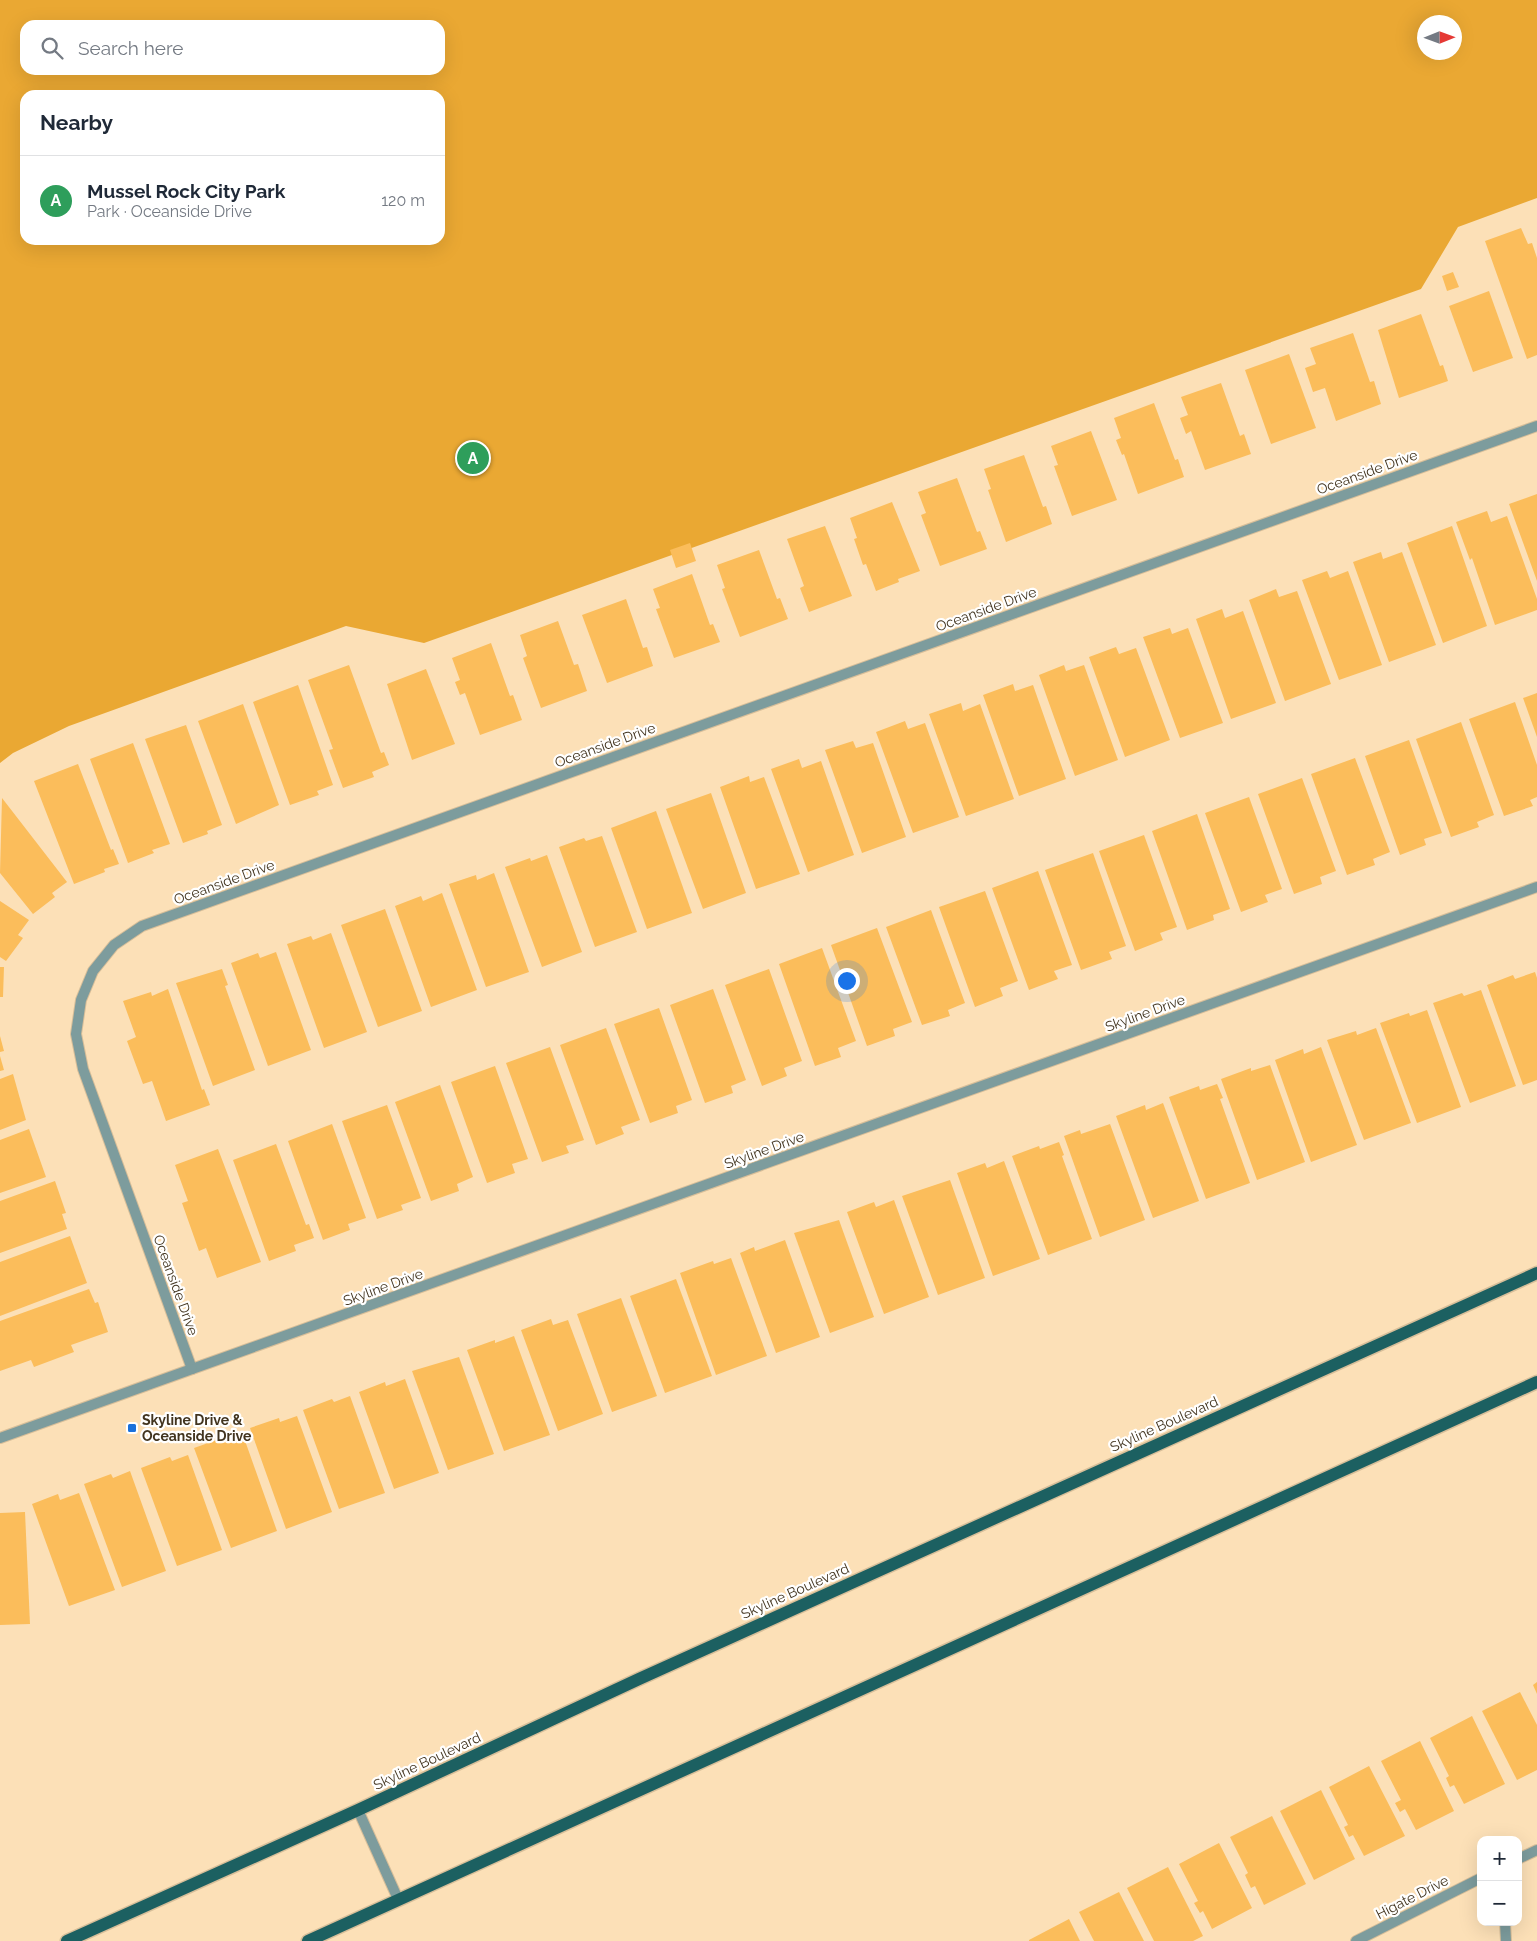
<!DOCTYPE html>
<meta charset="utf-8">
<style>
:root{--surface:#fff;--page:#f6f6f7;--text:#1f2937;--muted:#747a83;--line:#e0e1e3;--accent:#1a71db}
body{margin:0;font-family:Raleway,sans-serif;background:var(--page);color:var(--text)}
.controls{position:absolute;right:15px;bottom:15px;display:grid;overflow:hidden;border-radius:10px;box-shadow:0 5px 20px #0002}
.controls button{width:45px;height:45px;display:grid;place-items:center;padding:0;border:0;border-bottom:1px solid var(--line);background:var(--surface);color:var(--text);font:25px sans-serif}
.compass{position:absolute;left:1417px;top:15px;width:45px;height:45px;border-radius:50%;background:var(--surface);box-shadow:0 5px 20px #0002;rotate:89deg}
.you{position:absolute;left:846px;top:980px;width:18px;height:18px;margin:-12px;border:4px solid #fff;border-radius:50%;background:#1a73e8;box-shadow:0 0 0 8px #1a73e833}
.badge{display:grid;place-items:center;width:32px;height:32px;border-radius:50%;background:var(--accent);color:#fff;font-size:16px;font-weight:700}
.pin{position:absolute;translate:-50% -50%;border:2px solid #fff;box-shadow:0 1px 5px #0006}
.list{margin:0;padding:0;list-style:none}
h2{display:flex;justify-content:space-between;align-items:center;height:65px;margin:0;padding:0 20px;font-size:21px}
h2 small{font-size:16px;font-weight:400;color:var(--muted)}
.list li{display:grid;grid-template-columns:32px 1fr auto;gap:15px;align-items:center;box-sizing:border-box;height:90px;padding:0 20px;border-top:1px solid var(--line)}
.list b{display:block;font-size:19px;white-space:nowrap}
.list p{margin:0;font-size:16px;white-space:nowrap;color:var(--muted)}
.list em{font-size:16px;font-style:normal;color:var(--muted)}
.icon{flex:none;width:28px;height:28px;fill:none;stroke:currentColor;stroke-width:2;stroke-linecap:round;stroke-linejoin:round}
.map{position:relative;flex:none;width:1537px;height:1941px;overflow:hidden}
.search{position:absolute;background:var(--surface);box-shadow:0 5px 20px #0002;left:20px;top:20px;width:425px;height:55px;display:flex;align-items:center;gap:12px;box-sizing:border-box;padding:0 18px;border-radius:15px;color:var(--muted);font-size:19px}
.panel{position:absolute;background:var(--surface);box-shadow:0 5px 20px #0002;left:20px;top:90px;width:425px;height:155px;border-radius:15px}
.map>svg:first-child{display:block}
.green{fill:#eaa833;fill-rule:evenodd}
.building{fill:#fbbd5b}
.lines{fill:none;stroke-linecap:round;stroke-linejoin:round}
.service-casing{stroke:#d7be99;stroke-width:12}
.minor-casing{stroke:#d7be99;stroke-width:12}
.tertiary-casing{stroke:#d7be99;stroke-width:12}
.primary-casing{stroke:#d7be99;stroke-width:15}
.service{stroke:#7d9c9d;stroke-width:10}
.minor{stroke:#7d9c9d;stroke-width:10}
.tertiary{stroke:#7d9c9d;stroke-width:10}
.primary{stroke:#1c6061;stroke-width:12}
.poi-dot{fill:#1a71db;stroke:#fff;stroke-width:2}
.labels{text-anchor:middle;dominant-baseline:central;stroke-width:4.5;stroke-linejoin:round;paint-order:stroke}
.street-label{font-size:14px;fill:#42341f;stroke:#fff}
.poi-label{font-size:14px;font-weight:bold;fill:#42341f;stroke:#fff;text-anchor:start}
</style>
<div class="map">
<svg width="1537" height="1941" viewBox="0 0 1537 1941">
<rect width="100%" height="100%" fill="#fce0b7"/>
<path class="green" d="M0 0H1537V198L1458 227 1421 289 424 643 346 626 69 726 13 753 0 763ZM1424 22H1454V52H1424ZM25 25H440V70H25ZM25 95H440V240H25Z"/>
<g class="building">
<polygon points="1521,228 1528,244 1532,243 1537,258 1537,355 1527,359 1485,241"/>
<polygon points="1453,272 1459,287 1447,291 1442,276"/>
<polygon points="1489,291 1513,358 1473,372 1449,306"/>
<polygon points="1421,314 1440,366 1443,365 1448,381 1399,398 1378,330"/>
<polygon points="1353,333 1370,382 1374,381 1381,404 1336,421 1325,388 1313,392 1305,368 1316,364 1310,348"/>
<polygon points="1289,354 1316,428 1271,444 1245,370"/>
<polygon points="1221,383 1240,436 1244,434 1251,454 1205,470 1191,431 1186,434 1180,418 1188,415 1181,397"/>
<polygon points="1154,403 1175,460 1178,459 1184,477 1138,494 1124,454 1122,455 1116,440 1121,438 1114,418"/>
<polygon points="1091,431 1117,500 1072,516 1054,466 1058,465 1051,446"/>
<polygon points="1024,455 1043,507 1046,506 1052,524 1006,542 988,490 991,489 984,469"/>
<polygon points="957,478 977,532 980,531 987,549 940,566 921,515 926,513 918,492"/>
<polygon points="1537,494 1537,581 1509,504"/>
<polygon points="892,502 920,571 898,579 899,582 876,591 866,564 863,565 854,539 857,538 850,518"/>
<polygon points="1487,511 1491,522 1507,516 1537,599 1537,610 1495,625 1472,558 1470,560 1456,522"/>
<polygon points="825,526 852,596 809,612 800,588 804,586 787,539"/>
<polygon points="1452,526 1487,626 1443,643 1407,543"/>
<polygon points="690,543 696,561 676,568 670,550"/>
<polygon points="759,550 777,599 780,598 788,619 740,637 722,589 725,588 717,565"/>
<polygon points="1381,552 1383,559 1402,552 1436,645 1389,662 1353,562"/>
<polygon points="1327,571 1330,578 1348,571 1382,665 1339,680 1302,580"/>
<polygon points="692,574 710,625 713,624 720,642 674,658 656,609 660,608 653,589"/>
<polygon points="1276,589 1279,597 1297,591 1331,684 1285,701 1249,600"/>
<polygon points="626,599 643,648 647,647 653,666 607,683 582,615"/>
<polygon points="1222,609 1225,618 1243,611 1276,703 1231,719 1196,619"/>
<polygon points="558,621 574,665 578,664 587,691 541,708 523,658 527,656 520,635"/>
<polygon points="1170,628 1172,634 1188,628 1223,723 1180,738 1143,637"/>
<polygon points="491,643 510,696 513,695 522,720 480,735 465,693 460,695 455,682 460,680 452,658"/>
<polygon points="1116,647 1119,654 1136,648 1170,740 1125,757 1089,657"/>
<polygon points="349,665 381,753 384,752 389,765 372,772 374,777 343,788 329,750 333,749 308,680"/>
<polygon points="1064,665 1066,671 1084,665 1118,760 1075,776 1039,675"/>
<polygon points="426,669 455,744 412,760 387,684"/>
<polygon points="1013,684 1015,691 1033,685 1066,779 1019,796 983,695"/>
<polygon points="298,685 333,785 317,791 319,795 290,805 253,702"/>
<polygon points="1537,693 1537,737 1523,698"/>
<polygon points="1515,702 1537,765 1537,797 1530,800 1533,806 1504,816 1469,719"/>
<polygon points="961,703 963,711 980,704 1014,799 966,816 929,714"/>
<polygon points="243,704 279,805 236,824 198,721"/>
<polygon points="905,721 908,729 925,723 959,817 913,833 876,732"/>
<polygon points="1461,722 1494,815 1477,822 1479,827 1451,837 1416,739"/>
<polygon points="186,725 222,825 207,831 208,834 183,843 145,739"/>
<polygon points="1409,740 1442,833 1424,839 1426,845 1400,855 1365,756"/>
<polygon points="853,741 856,748 873,743 906,837 862,853 825,750"/>
<polygon points="133,743 170,844 152,850 154,853 128,863 90,759"/>
<polygon points="1355,758 1390,852 1373,859 1375,865 1347,875 1311,774"/>
<polygon points="799,759 802,768 821,761 854,855 808,872 771,769"/>
<polygon points="78,764 111,850 113,849 119,864 104,869 105,872 74,884 34,781"/>
<polygon points="749,776 750,782 764,777 800,874 756,889 720,787"/>
<polygon points="1302,778 1336,871 1320,877 1322,884 1294,894 1258,794"/>
<polygon points="711,793 746,893 703,909 666,809"/>
<polygon points="1249,797 1282,889 1265,895 1268,902 1241,912 1205,813"/>
<polygon points="2,798 67,882 52,893 55,897 33,914 0,873"/>
<polygon points="656,811 692,913 647,929 611,828"/>
<polygon points="1197,814 1230,909 1213,915 1214,920 1187,930 1152,831"/>
<polygon points="1144,835 1177,927 1160,933 1163,940 1135,951 1099,851"/>
<polygon points="602,836 637,932 595,947 559,847 584,838 586,841"/>
<polygon points="1093,853 1126,946 1109,952 1112,959 1081,970 1045,870"/>
<polygon points="547,855 582,952 542,967 505,867 530,858 531,861"/>
<polygon points="1038,871 1072,965 1054,971 1058,979 1029,990 992,888"/>
<polygon points="494,873 529,972 486,987 449,884 476,875 477,880"/>
<polygon points="985,891 1018,981 1000,988 1003,996 975,1007 939,907"/>
<polygon points="442,893 477,990 431,1007 395,906 421,896 423,901"/>
<polygon points="0,901 29,920 18,935 23,938 6,961 0,957"/>
<polygon points="385,909 422,1011 378,1027 341,925"/>
<polygon points="931,910 965,1003 948,1010 950,1016 922,1025 886,927"/>
<polygon points="877,928 912,1022 893,1029 895,1036 867,1046 831,945"/>
<polygon points="331,933 367,1032 324,1048 287,944 311,936 313,940"/>
<polygon points="822,948 856,1041 838,1048 841,1057 815,1066 779,964"/>
<polygon points="276,952 311,1050 268,1066 231,963 258,953 260,958"/>
<polygon points="0,967 4,967 3,997 0,997"/>
<polygon points="222,969 228,985 225,986 255,1070 213,1086 176,983"/>
<polygon points="769,969 802,1061 784,1068 787,1076 762,1086 725,985"/>
<polygon points="1535,972 1537,978 1537,1080 1523,1085 1487,985 1513,975 1515,979"/>
<polygon points="168,989 202,1090 204,1089 210,1105 166,1121 152,1081 143,1084 127,1041 136,1037 123,1001 151,992 152,996"/>
<polygon points="713,989 746,1080 731,1086 733,1093 705,1103 670,1005"/>
<polygon points="1481,990 1516,1086 1470,1103 1433,1003 1462,993 1464,996"/>
<polygon points="659,1008 692,1100 676,1106 678,1113 650,1123 614,1024"/>
<polygon points="1427,1010 1461,1107 1417,1123 1380,1023 1409,1013 1410,1016"/>
<polygon points="606,1028 640,1120 621,1127 624,1134 596,1145 560,1045"/>
<polygon points="1376,1028 1411,1123 1364,1140 1327,1040 1356,1031 1357,1035"/>
<polygon points="0,1036 4,1051 0,1052"/>
<polygon points="550,1047 584,1140 566,1146 569,1153 542,1162 506,1063"/>
<polygon points="1321,1047 1357,1145 1311,1162 1275,1060 1303,1049 1304,1054"/>
<polygon points="0,1056 4,1070 0,1071"/>
<polygon points="1270,1065 1305,1162 1257,1180 1221,1079 1251,1068 1251,1071"/>
<polygon points="495,1066 528,1159 512,1164 515,1173 487,1183 451,1082"/>
<polygon points="13,1074 26,1120 0,1130 0,1079"/>
<polygon points="1217,1084 1223,1098 1220,1099 1250,1183 1206,1199 1169,1097 1199,1086 1200,1090"/>
<polygon points="440,1085 473,1177 457,1184 459,1191 431,1201 395,1102"/>
<polygon points="1163,1103 1199,1201 1153,1218 1116,1116 1145,1105 1146,1110"/>
<polygon points="387,1105 421,1198 401,1205 403,1210 377,1219 342,1121"/>
<polygon points="332,1124 366,1218 348,1224 350,1230 323,1240 288,1141"/>
<polygon points="1110,1124 1145,1220 1100,1237 1064,1136 1080,1130 1081,1134"/>
<polygon points="29,1129 46,1177 0,1193 0,1140"/>
<polygon points="1059,1142 1064,1155 1062,1156 1092,1239 1048,1255 1012,1156 1039,1146 1040,1149"/>
<polygon points="276,1144 306,1225 309,1224 314,1238 294,1245 296,1251 269,1261 233,1160"/>
<polygon points="218,1149 261,1262 217,1278 206,1248 199,1251 182,1203 188,1201 175,1165"/>
<polygon points="1004,1161 1040,1259 993,1276 957,1173 985,1163 987,1168"/>
<polygon points="950,1180 985,1278 938,1295 902,1196"/>
<polygon points="55,1181 66,1213 62,1214 67,1229 0,1253 0,1201"/>
<polygon points="894,1200 929,1297 884,1314 847,1212 874,1202 876,1207"/>
<polygon points="839,1220 874,1317 830,1333 794,1233"/>
<polygon points="70,1236 87,1283 0,1316 0,1262"/>
<polygon points="785,1240 820,1337 776,1353 740,1253 754,1247 755,1251"/>
<polygon points="731,1258 767,1356 716,1375 680,1273 713,1261 714,1264"/>
<polygon points="676,1279 712,1376 665,1393 630,1296"/>
<polygon points="89,1289 95,1303 98,1302 108,1332 71,1345 74,1352 34,1367 31,1360 0,1371 0,1321"/>
<polygon points="621,1298 657,1396 612,1412 577,1314"/>
<polygon points="551,1319 553,1325 568,1320 603,1414 558,1431 521,1330"/>
<polygon points="514,1336 550,1435 504,1451 467,1350 495,1340 495,1343"/>
<polygon points="459,1357 494,1454 448,1470 412,1371"/>
<polygon points="405,1379 439,1473 394,1489 359,1392 385,1382 386,1386"/>
<polygon points="350,1396 385,1493 339,1509 303,1410 332,1399 334,1402"/>
<polygon points="297,1416 332,1512 286,1529 250,1428 279,1418 280,1422"/>
<polygon points="243,1435 277,1531 231,1548 194,1448 225,1437 226,1441"/>
<polygon points="188,1455 222,1550 177,1566 141,1468 170,1457 172,1461"/>
<polygon points="130,1471 166,1571 122,1587 84,1484 111,1474 113,1478"/>
<polygon points="79,1493 115,1590 69,1606 32,1504 58,1494 60,1500"/>
<polygon points="25,1512 30,1624 0,1625 0,1513"/>
<polygon points="1537,1682 1537,1694 1533,1685"/>
<polygon points="1520,1692 1537,1725 1537,1770 1517,1780 1482,1711"/>
<polygon points="1472,1716 1505,1784 1464,1804 1454,1785 1450,1787 1446,1778 1449,1776 1430,1738"/>
<polygon points="1420,1741 1454,1811 1416,1830 1405,1809 1400,1812 1395,1803 1401,1800 1381,1761"/>
<polygon points="1369,1766 1405,1836 1364,1856 1353,1835 1349,1837 1344,1827 1348,1825 1329,1787"/>
<polygon points="1321,1790 1355,1859 1314,1880 1280,1811"/>
<polygon points="1272,1816 1306,1884 1264,1905 1255,1886 1251,1888 1245,1875 1248,1873 1230,1837"/>
<polygon points="1219,1843 1252,1908 1212,1929 1203,1911 1200,1913 1194,1903 1198,1901 1179,1864"/>
<polygon points="1168,1867 1203,1936 1193,1941 1154,1941 1127,1888"/>
<polygon points="1119,1892 1144,1941 1094,1941 1079,1912"/>
<polygon points="1069,1919 1080,1941 1029,1941 1029,1940"/>
</g>
<g class="lines">
<g class="service-casing">
<polyline id="service" points="358,1810 398,1899"/>
</g>
<g class="minor-casing">
<g id="minor">
<polyline points="1537,426 142,926 114,945 93,971 81,1000 76,1034 83,1069 192,1369 1537,887"/>
<polyline points="1518,1859 1537,1850"/>
<polyline points="1505,1922 1506,1941"/>
<polyline points="1356,1941 1481,1878"/>
</g>
</g>
<g class="tertiary-casing">
<polyline id="tertiary" points="0,1438 192,1369"/>
</g>
<g class="primary-casing">
<g id="primary">
<polyline points="67,1941 358,1810 639,1679 1537,1273"/>
<polyline points="308,1941 1537,1382"/>
</g>
</g>
<use href="#service" class="service"/>
<use href="#minor" class="minor"/>
<use href="#tertiary" class="tertiary"/>
<use href="#primary" class="primary"/>
</g>
<rect class="poi-dot" x="127" y="1423" width="10" height="10" rx="2.5"/>
<g class="labels">
<g class="street-label">
<text transform="translate(1367 472) rotate(-20)">Oceanside Drive</text>
<text transform="translate(986 609) rotate(-20)">Oceanside Drive</text>
<text transform="translate(605 745) rotate(-20)">Oceanside Drive</text>
<text transform="translate(224 882) rotate(-20)">Oceanside Drive</text>
<text transform="translate(1145 1013) rotate(-20)">Skyline Drive</text>
<text transform="translate(764 1150) rotate(-20)">Skyline Drive</text>
<text transform="translate(176 1285) rotate(70)">Oceanside Drive</text>
<text transform="translate(383 1287) rotate(-20)">Skyline Drive</text>
<text transform="translate(1164 1424) rotate(-24)">Skyline Boulevard</text>
<text transform="translate(795 1591) rotate(-24)">Skyline Boulevard</text>
<text transform="translate(427 1761) rotate(-25)">Skyline Boulevard</text>
<text transform="translate(1412 1897) rotate(-27)">Higate Drive</text>
</g>
<g class="poi-label">
<text x="142" y="1420">Skyline Drive &amp;<tspan x="142" dy="16">Oceanside Drive</tspan></text>
</g>
</g>
</svg>
<div class="controls">
<button>+</button>
<button>−</button>
</div>
<svg class="compass" viewBox="-18 -18 36 36"><path d="M0-13l5 13h-10z" fill="#e53935"/><path d="M0 13l5-13h-10z" fill="#747a83"/></svg>
<div class="you"></div>
<div class="pin badge" style="left:473px;top:458px;background:#2e9e5b">A</div>
<div class="search"><svg class="icon" aria-label="search" viewBox="0 0 24 24"><circle cx="10" cy="10" r="6"/><path d="M15 15l6 6"/></svg>Search here</div>
<section class="panel">
<h2>Nearby<small></small></h2>
<ul class="list">
<li><span class="badge" style="background:#2e9e5b">A</span><div><b>Mussel Rock City Park</b><p>Park · Oceanside Drive</p></div><em>120 m</em></li>
</ul>
</section>
</div>
